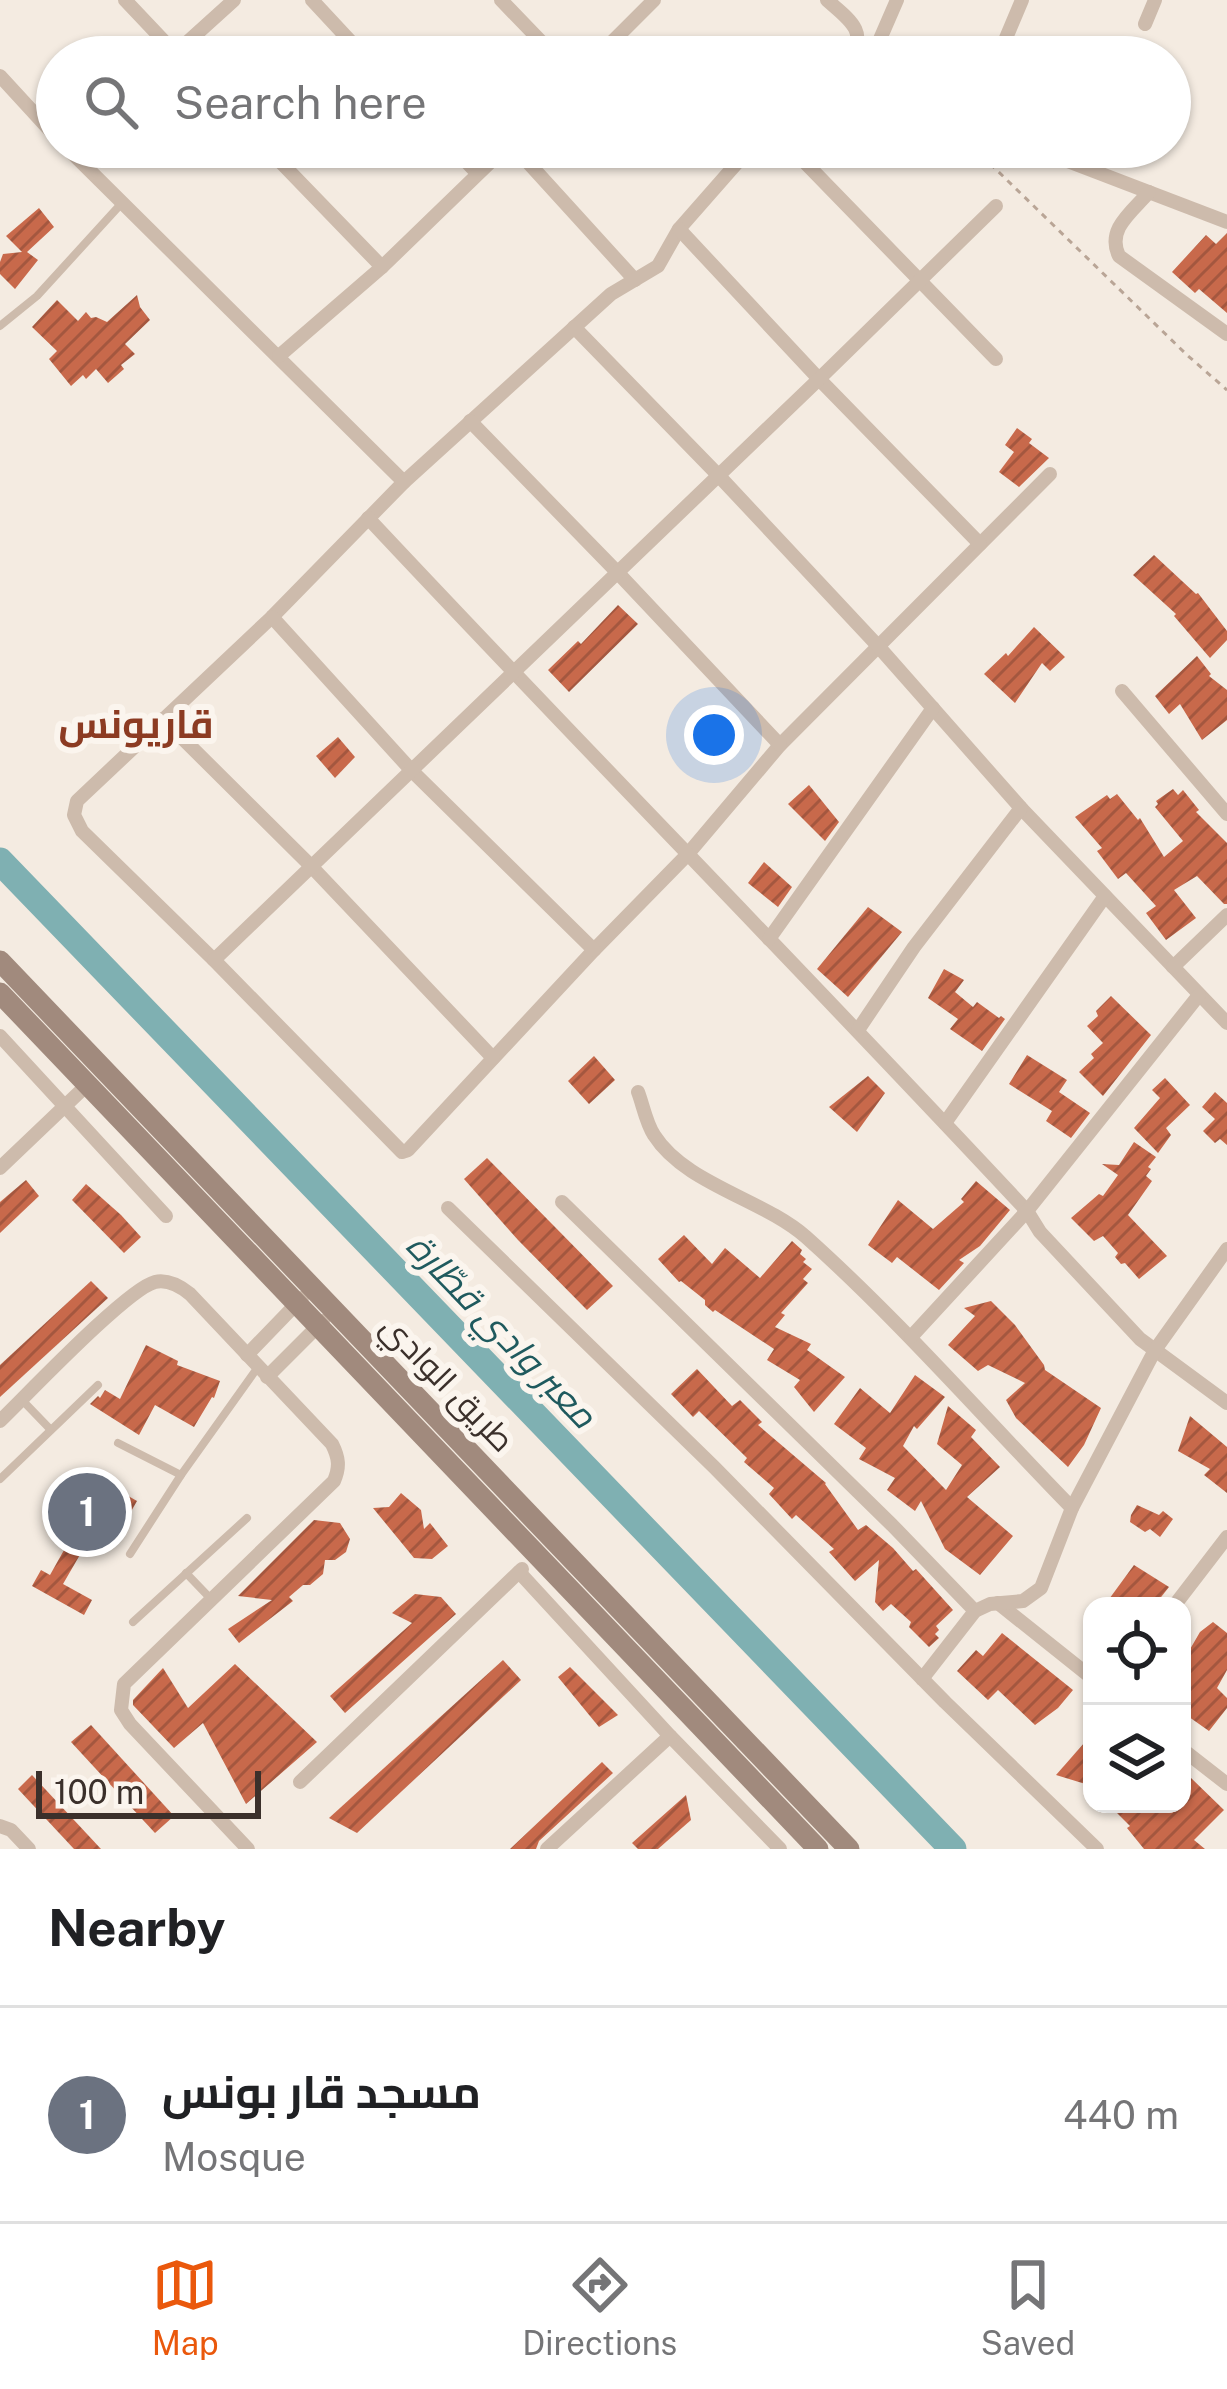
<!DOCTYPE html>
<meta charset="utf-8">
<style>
:root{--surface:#fff;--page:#f2f2f2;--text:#202124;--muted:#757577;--line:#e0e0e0;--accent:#ea580c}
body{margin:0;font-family:"Public Sans",Cairo,sans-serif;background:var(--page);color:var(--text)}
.controls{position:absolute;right:36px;bottom:36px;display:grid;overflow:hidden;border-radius:24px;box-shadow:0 3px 9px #0004}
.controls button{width:108px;height:108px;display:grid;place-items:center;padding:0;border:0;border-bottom:3px solid var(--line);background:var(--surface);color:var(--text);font:60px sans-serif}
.scale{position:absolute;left:36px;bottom:30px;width:225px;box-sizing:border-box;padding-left:12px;border:6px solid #3b302b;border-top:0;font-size:33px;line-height:42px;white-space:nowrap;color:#3b302b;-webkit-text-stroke:9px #fbf5ee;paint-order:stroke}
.you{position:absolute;left:714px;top:735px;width:42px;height:42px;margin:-30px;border:9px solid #fff;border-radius:50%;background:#1a73e8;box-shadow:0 0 0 18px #1a73e833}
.badge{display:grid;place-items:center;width:78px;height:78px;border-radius:50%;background:var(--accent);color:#fff;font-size:39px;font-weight:700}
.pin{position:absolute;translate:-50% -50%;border:6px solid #fff;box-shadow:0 3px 12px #0006}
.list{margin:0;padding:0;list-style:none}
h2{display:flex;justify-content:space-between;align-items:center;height:156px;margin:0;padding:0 48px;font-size:51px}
h2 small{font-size:39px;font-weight:400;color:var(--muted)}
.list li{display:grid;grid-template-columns:78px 1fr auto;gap:36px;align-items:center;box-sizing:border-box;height:216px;padding:0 48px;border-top:3px solid var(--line)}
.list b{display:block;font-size:45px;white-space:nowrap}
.list p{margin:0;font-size:39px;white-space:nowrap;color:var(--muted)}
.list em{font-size:39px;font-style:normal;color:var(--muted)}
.icon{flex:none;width:66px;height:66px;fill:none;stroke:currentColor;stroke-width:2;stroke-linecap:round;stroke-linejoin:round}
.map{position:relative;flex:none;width:1227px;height:1849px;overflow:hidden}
.search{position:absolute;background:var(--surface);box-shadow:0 3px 9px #0004;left:36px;right:36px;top:36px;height:132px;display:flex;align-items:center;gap:30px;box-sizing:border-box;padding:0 42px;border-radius:66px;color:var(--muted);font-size:45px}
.sheet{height:372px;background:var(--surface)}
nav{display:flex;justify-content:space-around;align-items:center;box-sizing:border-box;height:168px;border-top:3px solid var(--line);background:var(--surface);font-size:33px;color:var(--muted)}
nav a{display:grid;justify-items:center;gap:6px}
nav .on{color:var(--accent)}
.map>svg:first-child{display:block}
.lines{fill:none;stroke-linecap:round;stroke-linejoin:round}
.river{stroke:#7fb0b2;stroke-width:27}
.building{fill:url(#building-hatch)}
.path{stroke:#b9a596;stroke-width:3;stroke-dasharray:6 6;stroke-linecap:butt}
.service{stroke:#cdbbac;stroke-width:8}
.minor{stroke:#cdbbac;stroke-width:14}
.secondary{stroke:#a18a7d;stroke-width:21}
.labels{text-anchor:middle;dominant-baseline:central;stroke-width:12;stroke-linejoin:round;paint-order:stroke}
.street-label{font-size:33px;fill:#3b302b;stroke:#fbf5ee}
.water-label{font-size:36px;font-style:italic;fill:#1f5a5e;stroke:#fbf5ee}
.quarter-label{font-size:39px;font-weight:bold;fill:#8c3b22;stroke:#fbf5ee}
</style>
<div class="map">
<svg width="1227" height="1849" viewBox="0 0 1227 1849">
<defs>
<pattern id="building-hatch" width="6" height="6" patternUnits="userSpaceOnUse" patternTransform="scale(3)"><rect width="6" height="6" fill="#c8694b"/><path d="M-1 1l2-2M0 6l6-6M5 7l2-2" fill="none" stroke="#a4573f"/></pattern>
</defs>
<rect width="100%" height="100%" fill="#f4ebe1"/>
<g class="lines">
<polyline class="river" points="0,861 953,1849"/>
</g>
<g class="building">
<polygon points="39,208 54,227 27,252 38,260 15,289 0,274 0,262 3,254 22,252 6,236"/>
<polygon points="1227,233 1227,313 1199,289 1195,293 1172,272 1206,235 1216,244"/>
<polygon points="137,295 140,307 150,320 125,344 135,354 121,365 124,369 108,383 96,369 86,379 83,375 71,386 49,359 57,351 32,327 57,300 78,321 86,312 91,318 96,317 107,322"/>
<polygon points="1017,428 1032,439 1029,443 1049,458 1019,487 999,472 1014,452 1005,445"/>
<polygon points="1154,555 1196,594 1198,593 1227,631 1227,640 1210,658 1174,616 1176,614 1133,575"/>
<polygon points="618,605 638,624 569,692 548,670 578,641 581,644"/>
<polygon points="1034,627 1065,657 1050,671 1042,663 1015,703 984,674 1006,653 1008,656"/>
<polygon points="1197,656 1211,674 1209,676 1227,690 1227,720 1202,740 1180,704 1169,714 1155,696"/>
<polygon points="338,737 355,757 335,778 316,756"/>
<polygon points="809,785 839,822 825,841 788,804"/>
<polygon points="1173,789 1178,795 1183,790 1199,810 1196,812 1227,843 1227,904 1224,904 1197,876 1174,890 1196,918 1166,940 1146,913 1156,906 1126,873 1118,879 1097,851 1102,848 1075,817 1107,795 1110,799 1117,794 1138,820 1140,818 1164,857 1183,841 1155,807 1158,804 1156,801"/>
<polygon points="764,862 792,887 778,907 748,883"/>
<polygon points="868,907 902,932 848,997 817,969"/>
<polygon points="944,969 964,980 955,992 973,1007 977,1002 999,1018 1001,1016 1005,1019 982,1051 950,1029 958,1019 928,998"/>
<polygon points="1111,996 1151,1035 1103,1096 1079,1072 1094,1058 1091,1054 1103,1043 1087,1026 1098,1016 1096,1011"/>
<polygon points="1027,1055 1067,1080 1059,1092 1090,1113 1071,1138 1046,1121 1052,1111 1009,1084"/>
<polygon points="594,1056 615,1080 589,1104 568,1081"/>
<polygon points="868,1076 885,1093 857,1132 829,1107"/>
<polygon points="1165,1078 1190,1105 1166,1128 1171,1135 1158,1153 1134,1128 1160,1098 1152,1090"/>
<polygon points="1215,1092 1227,1103 1227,1145 1220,1139 1215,1143 1203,1131 1215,1119 1202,1107"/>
<polygon points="1134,1142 1156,1157 1148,1167 1151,1169 1146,1176 1152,1181 1128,1215 1167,1256 1139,1279 1125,1263 1121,1264 1115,1257 1118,1253 1103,1236 1094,1241 1071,1218 1099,1194 1103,1196 1118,1175 1102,1164 1119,1165"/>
<polygon points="487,1158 613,1286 587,1310 518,1240 464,1179"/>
<polygon points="26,1180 39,1196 0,1233 0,1202"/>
<polygon points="976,1181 1010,1210 980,1246 959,1260 964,1263 939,1290 897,1257 892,1263 868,1245 898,1200 933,1229 964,1202 961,1199"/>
<polygon points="86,1184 121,1215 141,1237 124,1253 72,1200"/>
<polygon points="684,1235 712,1264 725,1248 760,1278 792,1241 802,1250 800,1254 806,1259 803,1262 812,1269 803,1279 808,1283 781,1313 785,1315 775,1327 811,1344 807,1350 845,1377 814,1412 794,1387 800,1380 767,1360 774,1349 715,1310 713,1312 705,1305 705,1300 681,1281 679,1282 658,1259"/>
<polygon points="91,1281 108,1298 0,1397 0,1365"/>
<polygon points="991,1301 1015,1325 1044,1365 1045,1370 1101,1408 1084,1445 1068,1467 1016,1418 1006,1400 1025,1383 988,1365 978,1371 948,1345 975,1316 964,1308"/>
<polygon points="146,1345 178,1361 177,1365 220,1381 214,1398 212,1397 194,1427 155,1405 139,1435 90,1404 98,1396 100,1398 105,1390 120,1399"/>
<polygon points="697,1369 732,1406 740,1400 762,1422 758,1425 826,1483 825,1484 858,1530 866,1525 893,1548 913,1571 916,1569 953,1610 936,1626 939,1630 935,1634 939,1638 929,1647 909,1627 911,1622 891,1604 883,1611 875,1602 879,1560 855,1581 829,1552 834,1549 796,1515 792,1519 769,1494 774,1488 744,1462 747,1458 699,1411 693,1417 671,1394"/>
<polygon points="915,1375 945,1397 917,1429 914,1426 903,1446 946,1490 962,1465 937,1444 948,1406 976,1430 971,1437 1000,1467 967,1497 1013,1536 980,1575 945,1549 921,1501 915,1511 887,1490 895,1478 859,1459 866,1448 834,1424 860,1388 890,1413"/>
<polygon points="1190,1416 1227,1447 1227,1493 1204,1475 1210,1469 1178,1451"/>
<polygon points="81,1469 137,1501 112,1545 92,1534 63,1584 92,1600 84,1615 32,1586 41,1570 50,1575 77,1527 55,1514"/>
<polygon points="401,1493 421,1510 424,1529 430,1523 448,1546 432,1559 414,1558 373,1508 389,1507"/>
<polygon points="1137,1505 1159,1515 1163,1511 1173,1519 1160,1537 1150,1529 1145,1532 1130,1522 1131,1515"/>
<polygon points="314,1520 340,1523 350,1539 346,1552 335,1560 325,1560 323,1574 310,1585 303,1585 289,1597 293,1601 239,1643 228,1629 272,1600 238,1596"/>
<polygon points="1134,1565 1169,1587 1154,1606 1104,1606"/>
<polygon points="415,1594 441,1597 456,1614 345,1713 330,1696 412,1623 392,1613"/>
<polygon points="1213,1622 1227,1633 1227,1670 1217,1688 1227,1698 1227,1708 1209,1731 1182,1712 1182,1663 1200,1632"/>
<polygon points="1002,1633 1073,1690 1058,1708 1035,1725 998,1690 988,1700 957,1671 976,1650 983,1656"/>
<polygon points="503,1660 521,1680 357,1833 329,1818"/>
<polygon points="235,1664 317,1742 246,1804 203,1723 174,1748 133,1705 133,1700 163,1668 188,1708"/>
<polygon points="570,1667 618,1715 599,1727 558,1677"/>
<polygon points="91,1725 174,1816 155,1833 71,1742"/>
<polygon points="1085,1742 1092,1748 1092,1786 1056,1775"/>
<polygon points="602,1762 613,1773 539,1841 536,1849 510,1849"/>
<polygon points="32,1775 101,1849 74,1849 18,1789"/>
<polygon points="1190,1777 1224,1810 1194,1840 1205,1849 1144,1849 1127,1828 1130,1826 1108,1804 1182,1804 1182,1786"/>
<polygon points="686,1795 691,1820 658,1849 638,1849 632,1843"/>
</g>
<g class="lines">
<polyline class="path" points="973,147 1187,355 1227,390"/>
<g class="service">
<polyline points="0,326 37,296 121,204"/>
<polyline points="23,1401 50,1429"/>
<polyline points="118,1443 181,1475"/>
<polyline points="0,1479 98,1385"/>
<polyline points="130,1554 181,1475 258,1367"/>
<polyline points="186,1573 210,1598"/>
<polyline points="133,1622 247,1518"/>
</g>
<g class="minor">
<polyline points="125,0 179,57"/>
<polyline points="312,0 365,57"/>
<polyline points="501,0 556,57"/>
<path d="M827 0C846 17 872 33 847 57"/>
<polyline points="1145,24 1155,0"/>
<polyline points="1006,38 1022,0"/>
<polyline points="874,53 897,0"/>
<polyline points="171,57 234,0"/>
<polyline points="597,57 654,0"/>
<polyline points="0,76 57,138"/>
<polyline points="66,147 404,482"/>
<polyline points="266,147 382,267"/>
<polyline points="452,147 477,173"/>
<polyline points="514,147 635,280"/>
<polyline points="751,147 679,229 658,266 611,294 404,482 272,617 77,801 74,815 82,831 214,960 402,1152 408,1150 594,950 687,855 780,745 1050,474"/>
<polyline points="790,147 996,359"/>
<polyline points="1031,147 1227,222"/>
<path d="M1149 192C1132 212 1106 229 1119 256L1227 334"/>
<polyline points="679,229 819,379 980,544"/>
<polyline points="574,327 719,476 878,646 1021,808 1227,1023"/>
<polyline points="279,356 382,267 506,147"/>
<polyline points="470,421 618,573 780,745"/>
<path d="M368 518C586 751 810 978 1027 1211L1040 1232 1140 1339 1227 1403"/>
<polyline points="272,617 412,771 594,950"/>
<polyline points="1122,691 1227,814"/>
<polyline points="163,719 310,865 493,1058"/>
<polyline points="769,939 933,708"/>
<polyline points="214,960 819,379 996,206"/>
<polyline points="1173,967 1227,915"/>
<polyline points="858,1030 914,947 1021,808"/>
<polyline points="0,1036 166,1216"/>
<path d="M638 1092C643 1105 646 1123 654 1135 685 1184 763 1199 806 1237 901 1322 984 1418 1072 1508"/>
<polyline points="945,1123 1105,896"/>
<polyline points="0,1168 88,1084"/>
<polyline points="562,1202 892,1525 975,1611"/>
<polyline points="448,1208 714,1467 945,1702 1097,1849"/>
<polyline points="911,1337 1027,1211 1199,995"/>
<polyline points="247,1355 302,1298"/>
<polyline points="267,1377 323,1321"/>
<path d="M0 1421C27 1395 127 1289 155 1282 168 1279 180 1286 190 1294L332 1444C339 1458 340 1467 334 1481L124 1684 121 1710 130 1724 248 1849"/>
<polyline points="519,1572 670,1736 780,1849"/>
<polyline points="998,1603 1092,1678"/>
<polyline points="1174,1606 1227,1537"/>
<polyline points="922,1679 975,1611 990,1604 1023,1601 1041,1588 1072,1508 1155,1350 1227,1249"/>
<polyline points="1182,1749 1227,1784"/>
<polyline points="300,1782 522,1569"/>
<polyline points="0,1826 11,1830 29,1849"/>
<polyline points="547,1849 670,1736"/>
</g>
<g class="secondary">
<polyline points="0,961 849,1849"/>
<polyline points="0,993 818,1849"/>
</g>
</g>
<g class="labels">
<g class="street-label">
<text transform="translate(448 1383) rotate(46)">طريق الوادي</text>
</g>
<g class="water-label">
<text transform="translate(502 1330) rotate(46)">معبر وادي قطّارة</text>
</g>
<g class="quarter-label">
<text x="136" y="724">قاريونس</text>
</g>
</g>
</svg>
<div class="controls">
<button><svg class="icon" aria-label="locate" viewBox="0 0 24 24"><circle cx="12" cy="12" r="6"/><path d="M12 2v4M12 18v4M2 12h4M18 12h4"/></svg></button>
<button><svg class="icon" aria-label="layers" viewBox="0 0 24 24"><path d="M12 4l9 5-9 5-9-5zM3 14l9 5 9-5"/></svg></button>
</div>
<div class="scale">100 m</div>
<div class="you"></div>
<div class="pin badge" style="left:87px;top:1512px;background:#6b7280">1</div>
<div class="search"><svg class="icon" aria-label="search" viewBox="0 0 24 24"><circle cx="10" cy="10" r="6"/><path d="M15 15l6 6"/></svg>Search here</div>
</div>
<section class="sheet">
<h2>Nearby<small></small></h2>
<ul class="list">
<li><span class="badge" style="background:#6b7280">1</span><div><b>مسجد قار بونس</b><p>Mosque</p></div><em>440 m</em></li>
</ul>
</section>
<nav>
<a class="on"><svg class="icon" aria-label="map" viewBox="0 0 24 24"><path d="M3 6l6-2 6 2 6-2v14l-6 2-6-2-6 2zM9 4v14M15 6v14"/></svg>Map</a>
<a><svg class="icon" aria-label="directions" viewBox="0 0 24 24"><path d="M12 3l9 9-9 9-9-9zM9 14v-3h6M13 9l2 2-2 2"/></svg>Directions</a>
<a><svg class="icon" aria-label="saved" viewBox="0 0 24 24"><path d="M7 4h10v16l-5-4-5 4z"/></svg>Saved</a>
</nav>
